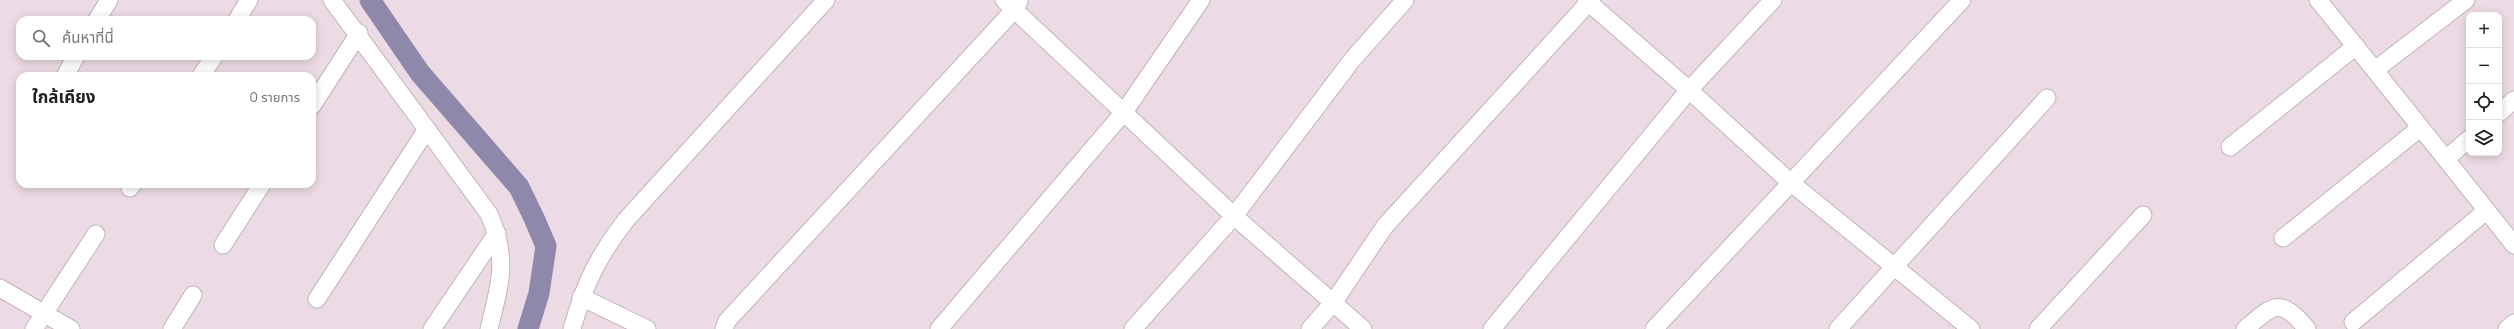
<!DOCTYPE html>
<html lang="th">
<meta charset="utf-8">
<style>
:root{--surface:#fff;--page:#f2f2f2;--text:#222;--muted:#767676;--line:#e0e0e0}
body{margin:0;font-family:"Space Grotesk","Noto Sans Thai",sans-serif;background:var(--page);color:var(--text)}
.controls{position:absolute;right:12px;top:12px;display:grid;overflow:hidden;border-radius:8px;box-shadow:0 2px 10px #0003}
.controls button{width:36px;height:36px;display:grid;place-items:center;padding:0;border:0;border-bottom:1px solid var(--line);background:var(--surface);color:var(--text);font:20px sans-serif}
.list{margin:0;padding:0;list-style:none}
h2{display:flex;justify-content:space-between;align-items:center;height:52px;margin:0;padding:0 16px;font-size:17px}
h2 small{font-size:13px;font-weight:400;color:var(--muted)}
.icon{flex:none;width:22px;height:22px;fill:none;stroke:currentColor;stroke-width:2;stroke-linecap:round;stroke-linejoin:round}
.map{position:relative;flex:none;width:2514px;height:329px;overflow:hidden}
.search{position:absolute;background:var(--surface);box-shadow:0 2px 10px #0003;left:16px;top:16px;width:300px;height:44px;display:flex;align-items:center;gap:10px;box-sizing:border-box;padding:0 14px;border-radius:12px;color:var(--muted);font-size:15px}
.panel{position:absolute;background:var(--surface);box-shadow:0 2px 10px #0003;left:16px;top:72px;width:300px;height:116px;border-radius:12px}
.map>svg:first-child{display:block}
.lines{fill:none;stroke-linecap:round;stroke-linejoin:round}
.canal{stroke:#8e88aa;stroke-width:21}
.street-casing{stroke:#c3b3bb;stroke-width:19}
.street{stroke:#fff;stroke-width:17}
</style>
<div class="map">
<svg width="2514" height="329" viewBox="0 0 2514 329">
<rect width="100%" height="100%" fill="#ecdbe4"/>
<g class="lines">
<polyline class="canal" points="370,0 420,73 519,187 534,218 546,246 539,293 528,329"/>
<g class="street-casing">
<g id="street">
<path d="M332 0 489 214C509 260 500 283 489 329"/>
<polyline points="1004,0 1234,216 1363,329"/>
<polyline points="1586,0 1689,90 1790,182 1971,329"/>
<path d="M2318 0C2384 81 2449 163 2514 245"/>
<polyline points="97,20 109,0"/>
<polyline points="237,20 249,0"/>
<polyline points="2375,70 2466,0"/>
<polyline points="65,76 76,56"/>
<polyline points="201,76 214,56"/>
<polyline points="312,106 359,33"/>
<polyline points="2499,113 2514,100"/>
<polyline points="2230,147 2356,46"/>
<polyline points="2447,158 2469,139"/>
<polyline points="130,188 133,184"/>
<polyline points="2283,238 2420,128"/>
<polyline points="223,245 262,184"/>
<polyline points="0,288 71,329"/>
<polyline points="581,297 647,329"/>
<polyline points="317,299 427,129"/>
<polyline points="2353,322 2486,211"/>
<polyline points="34,329 96,234"/>
<polyline points="172,329 193,295"/>
<polyline points="432,329 497,233"/>
<path d="M572 329C585 283 597 258 626 220L826 0"/>
<polyline points="724,329 727,321 1014,10 1019,1"/>
<polyline points="939,329 1124,112 1201,0"/>
<polyline points="1133,329 1234,216 1352,60 1405,0"/>
<polyline points="1310,329 1333,303 1385,226 1591,0"/>
<polyline points="1492,329 1689,90 1773,0"/>
<polyline points="1654,329 1962,0"/>
<polyline points="1838,329 2047,98"/>
<polyline points="2038,329 2143,215"/>
<path d="M2245 329C2273 305 2280 296 2307 329"/>
<polyline points="2507,329 2514,323"/>
</g>
</g>
<use href="#street" class="street"/>
</g>
</svg>
<div class="controls">
<button>+</button>
<button>−</button>
<button><svg class="icon" aria-label="locate" viewBox="0 0 24 24"><circle cx="12" cy="12" r="6"/><path d="M12 2v4M12 18v4M2 12h4M18 12h4"/></svg></button>
<button><svg class="icon" aria-label="layers" viewBox="0 0 24 24"><path d="M12 4l9 5-9 5-9-5zM3 14l9 5 9-5"/></svg></button>
</div>
<div class="search"><svg class="icon" aria-label="search" viewBox="0 0 24 24"><circle cx="10" cy="10" r="6"/><path d="M15 15l6 6"/></svg>ค้นหาที่นี่</div>
<section class="panel">
<h2>ใกล้เคียง<small>0 รายการ</small></h2>
<ul class="list">
</ul>
</section>
</div>
